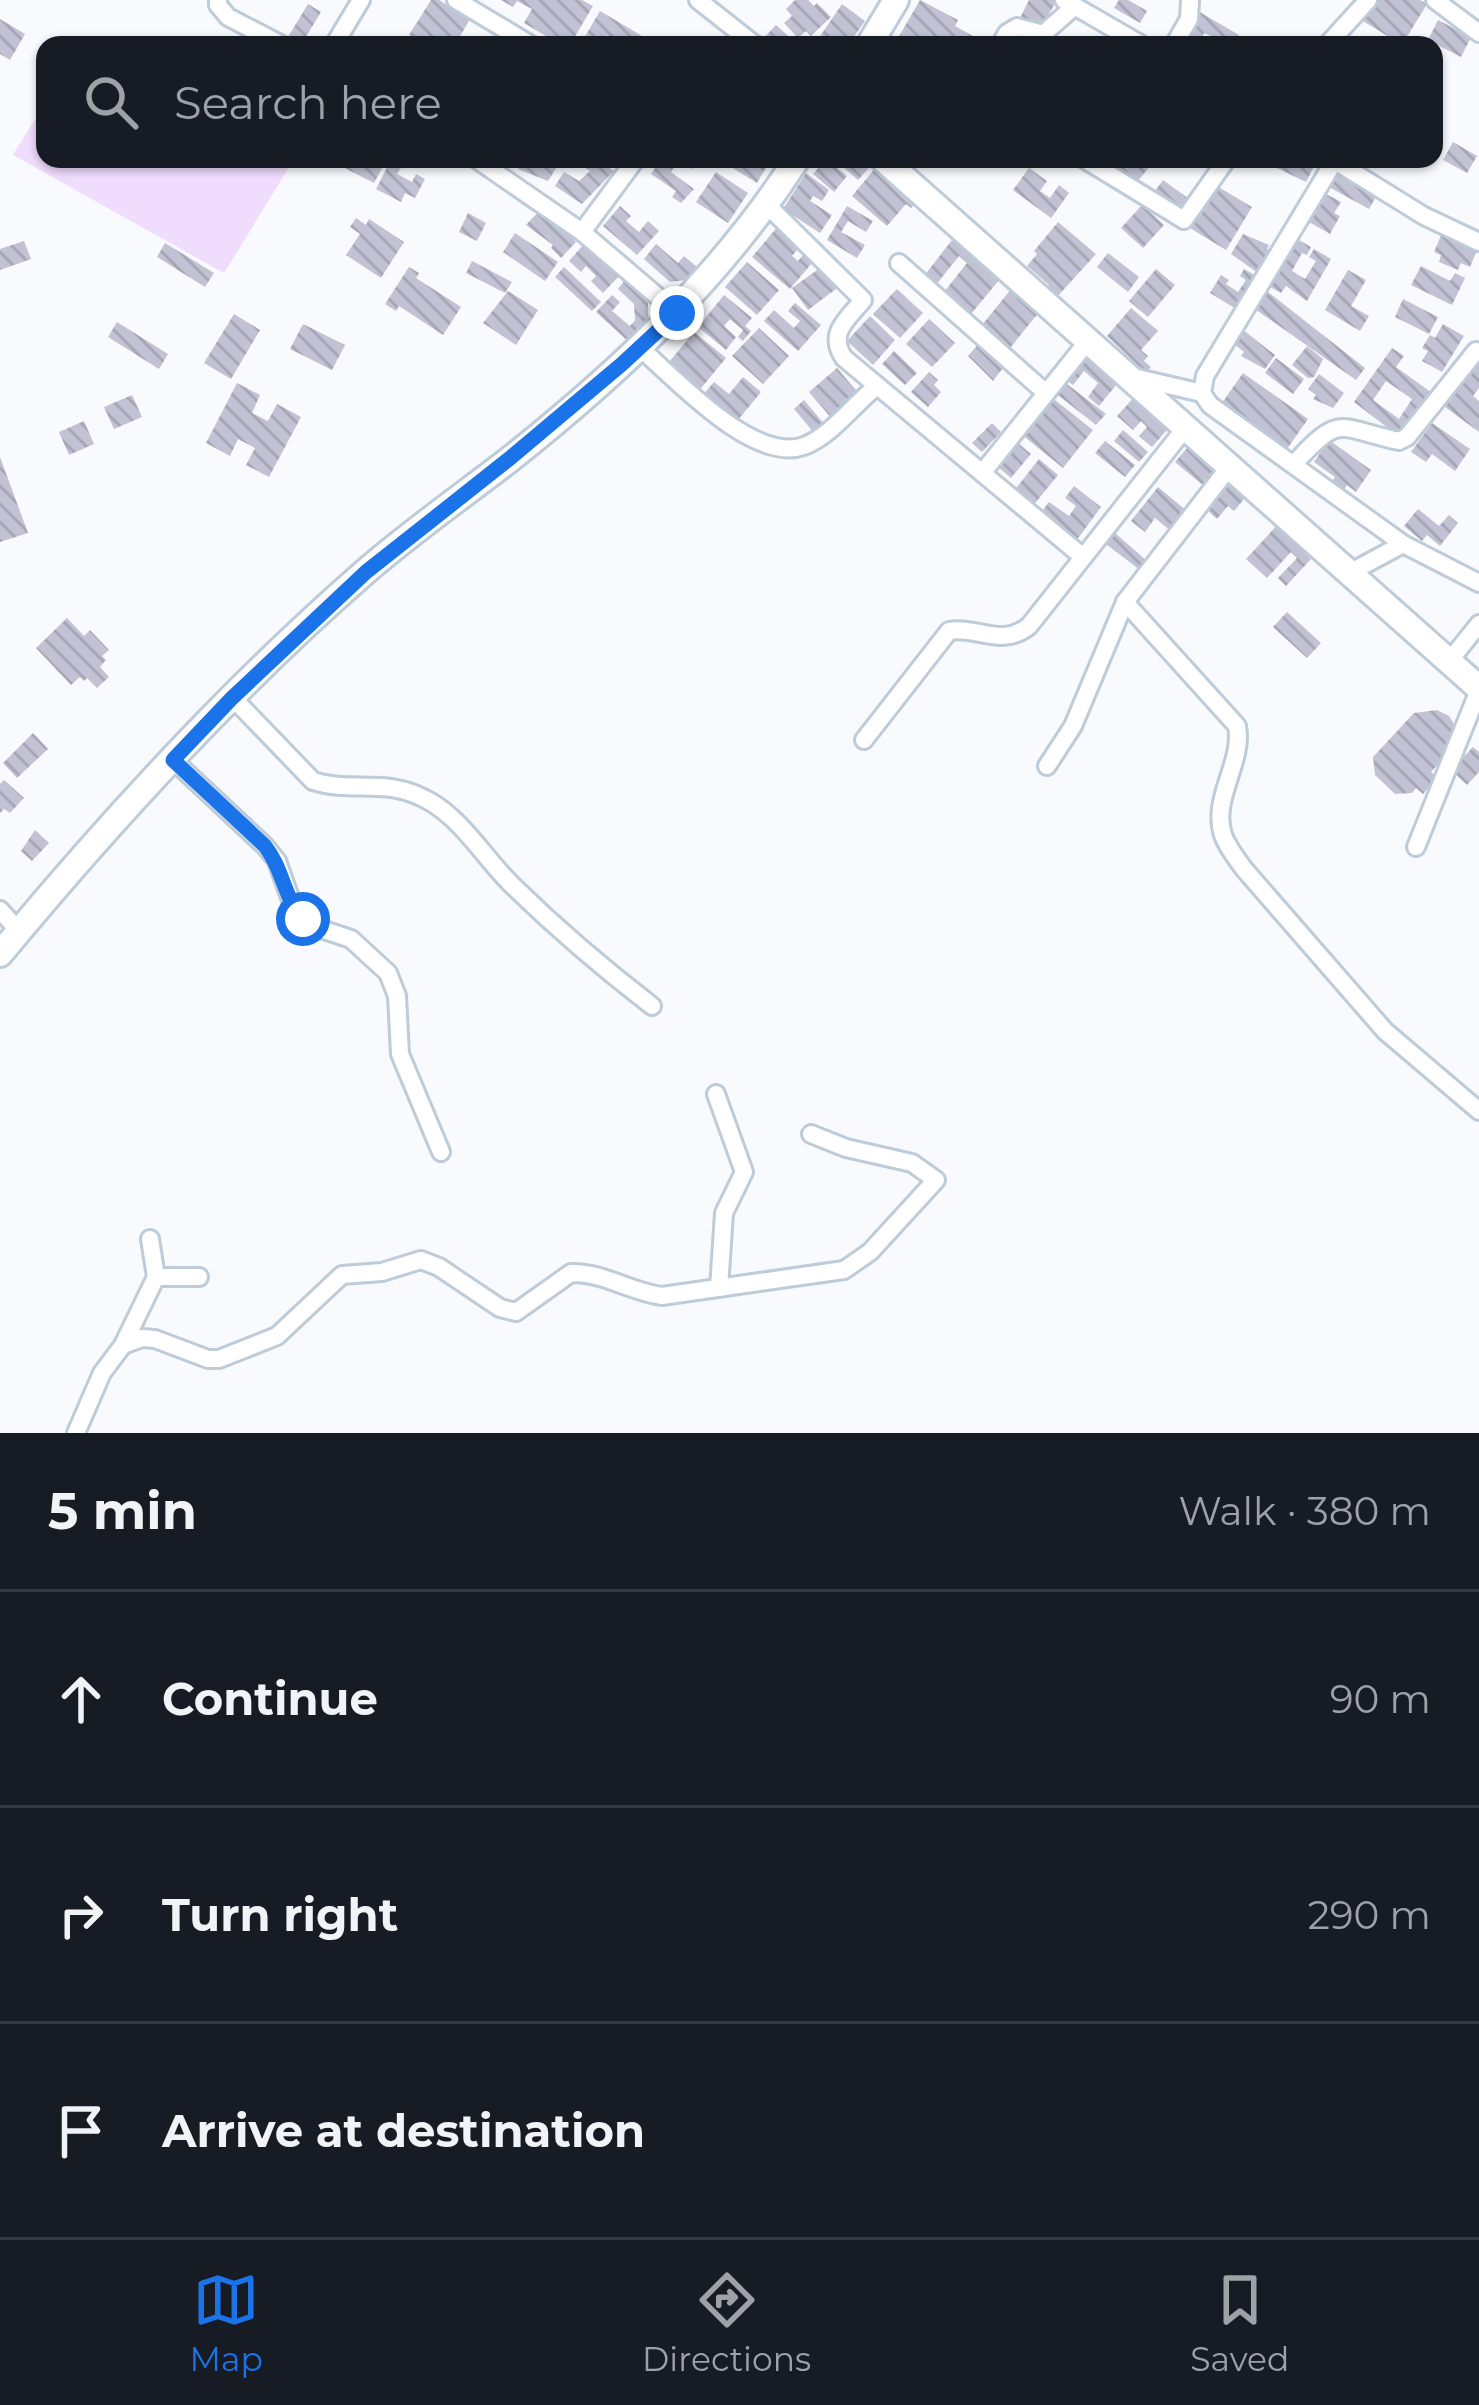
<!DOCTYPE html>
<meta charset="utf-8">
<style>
:root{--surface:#171b24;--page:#242831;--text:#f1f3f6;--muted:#9ea1a6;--line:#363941;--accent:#1a73e8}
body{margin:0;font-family:Montserrat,sans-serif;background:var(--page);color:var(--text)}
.stop{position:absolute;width:36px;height:36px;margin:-27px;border:9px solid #1a73e8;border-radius:50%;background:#fff}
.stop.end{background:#1a73e8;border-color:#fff;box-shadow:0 3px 12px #0008}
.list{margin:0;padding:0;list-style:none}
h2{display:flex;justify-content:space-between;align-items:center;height:156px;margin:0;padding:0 48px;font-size:51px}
h2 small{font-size:39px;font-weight:400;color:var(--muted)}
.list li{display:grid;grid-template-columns:78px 1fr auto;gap:36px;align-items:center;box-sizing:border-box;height:216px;padding:0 48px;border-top:3px solid var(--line)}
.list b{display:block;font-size:45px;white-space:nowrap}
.list em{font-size:39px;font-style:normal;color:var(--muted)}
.icon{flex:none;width:66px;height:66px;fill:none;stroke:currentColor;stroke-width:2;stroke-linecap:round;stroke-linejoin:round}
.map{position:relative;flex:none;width:1479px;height:1433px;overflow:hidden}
.search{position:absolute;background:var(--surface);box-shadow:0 3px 9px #0004;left:36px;right:36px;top:36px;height:132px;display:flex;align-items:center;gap:30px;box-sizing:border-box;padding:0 42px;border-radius:24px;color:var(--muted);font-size:45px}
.sheet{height:804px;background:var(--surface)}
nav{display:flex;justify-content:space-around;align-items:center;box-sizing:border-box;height:168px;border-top:3px solid var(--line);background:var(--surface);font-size:33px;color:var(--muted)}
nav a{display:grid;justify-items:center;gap:6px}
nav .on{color:var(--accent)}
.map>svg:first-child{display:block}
.green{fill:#f0dcfd}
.building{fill:url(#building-back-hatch);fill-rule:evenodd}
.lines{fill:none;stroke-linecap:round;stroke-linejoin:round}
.street-casing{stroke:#becbd8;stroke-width:22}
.secondary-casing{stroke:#becbd8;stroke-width:30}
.street{stroke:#fff;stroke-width:16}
.secondary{stroke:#fff;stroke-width:24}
.route{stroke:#1a73e8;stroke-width:15}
</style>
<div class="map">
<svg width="1479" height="1433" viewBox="0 0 1479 1433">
<defs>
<pattern id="building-back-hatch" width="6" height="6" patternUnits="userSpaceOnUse" patternTransform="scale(3)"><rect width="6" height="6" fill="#c1c2d3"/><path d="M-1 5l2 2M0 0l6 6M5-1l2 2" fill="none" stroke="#a6a7b6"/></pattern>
</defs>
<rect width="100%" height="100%" fill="#f8fafd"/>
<polygon class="green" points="45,103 45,159 282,159 291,164 224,273 13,155"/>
<g class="building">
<polygon points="431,0 439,0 470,19 455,45 426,45 409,35"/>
<polygon points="501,0 582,0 593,6 570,45 561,45 524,23 532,9 517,1 513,7"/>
<polygon points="795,0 808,0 814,6 817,3 831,17 811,36 806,31 798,38 784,23 792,16 786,9"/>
<polygon points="920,0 958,20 955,26 989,45 910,45 898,38"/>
<polygon points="1029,0 1057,0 1040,30 1020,18"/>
<polygon points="1119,0 1128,0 1147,11 1140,23 1114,8"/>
<polygon points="1375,0 1420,0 1427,4 1402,45 1363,21"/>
<polygon points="308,4 321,12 301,45 288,37"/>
<polygon points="842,4 865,21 848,45 814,45"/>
<polygon points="600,11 642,36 637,45 619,45 606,35 603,41 610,45 580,45"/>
<polygon points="1198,11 1239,35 1233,45 1204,33 1198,45 1179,45"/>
<polygon points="0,19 25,34 10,60 0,54"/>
<polygon points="1438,20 1471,37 1461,57 1428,40"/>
<polygon points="776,25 795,42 792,45 769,45 763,39"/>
<polygon points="1453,142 1477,156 1467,173 1443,160"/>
<polygon points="340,159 387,159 374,183 337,164"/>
<polygon points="511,159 562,159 548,181 518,169 521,165"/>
<polygon points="579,159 595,159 614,171 582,204 555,186 564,172 579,181 590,171 577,163"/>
<polygon points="661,159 700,159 693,169 679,160 671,172 694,189 681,203 672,197 676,191 651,174"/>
<polygon points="718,159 771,159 757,183"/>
<polygon points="826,159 847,176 834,192 813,174"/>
<polygon points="834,159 870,159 874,162 858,180"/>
<polygon points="1118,159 1129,164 1134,159 1156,159 1132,188 1110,169"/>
<polygon points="1282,159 1293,159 1304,167 1308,159 1318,159 1306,182 1277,168"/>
<polygon points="391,160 402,166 397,174 412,182 416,174 425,179 415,198 405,193 401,202 376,189"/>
<polygon points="877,166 916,203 911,208 906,204 887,226 852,196"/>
<polygon points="1029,168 1047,181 1040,191 1050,198 1059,185 1069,193 1051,218 1013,190"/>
<polygon points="716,172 748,193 728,223 696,202"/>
<polygon points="806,173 829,190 822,201 813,196 810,201 832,215 820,233 783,209"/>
<polygon points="1337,173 1377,195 1369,209 1329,187"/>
<polygon points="1163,180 1189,199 1181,210 1155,191"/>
<polygon points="1215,185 1252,207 1226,250 1190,228"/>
<polygon points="1326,194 1341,202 1334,213 1340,216 1330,234 1309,222"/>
<polygon points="1142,205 1164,225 1143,248 1121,228"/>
<polygon points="620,206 631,216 626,221 639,232 648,221 659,231 637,255 603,226"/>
<polygon points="847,206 873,221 866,232 848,221 841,232 865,245 857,258 827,240"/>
<polygon points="541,209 576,242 561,258 551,248 553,245 526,225"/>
<polygon points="468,213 486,223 477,241 459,232"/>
<polygon points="356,218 366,225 369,219 404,242 381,278 346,255 360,234 350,227"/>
<polygon points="1058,222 1096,254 1056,298 1046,288 1049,285 1027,266 1037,254 1034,251"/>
<polygon points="779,225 802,244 792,256 798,261 808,249 817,257 790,289 752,257"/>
<polygon points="515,233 558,262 545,281 503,252"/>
<polygon points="1442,233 1478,248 1470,267 1461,263 1458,270 1439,262 1441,255 1434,252"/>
<polygon points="1243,234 1269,245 1267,249 1275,253 1261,275 1231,254"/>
<polygon points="1297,239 1311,247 1307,255 1302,253 1292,271 1305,279 1316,261 1309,257 1314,249 1331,259 1307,301 1286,286 1281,293 1270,287"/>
<polygon points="952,240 1000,279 971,314 944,292 967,263 959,256 935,286 924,276"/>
<polygon points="24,241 31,259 0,270 0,249"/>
<polygon points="165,243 214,273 205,287 157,257"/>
<polygon points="585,243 620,275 603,293 591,281 596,276 586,266 581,272 569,261"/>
<polygon points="656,244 678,263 684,256 697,267 686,280 670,282 644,259"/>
<polygon points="1108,253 1139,277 1128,292 1097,267"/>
<polygon points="472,261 512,282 505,293 466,273"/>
<polygon points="747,262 779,290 757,315 725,287"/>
<polygon points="1421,266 1450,281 1455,273 1465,278 1452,305 1411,285"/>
<polygon points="409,267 419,273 416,278 461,307 443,335 399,306 396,311 385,304"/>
<polygon points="564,267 601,302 592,311 555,277"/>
<polygon points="820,268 836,289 808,310 792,288"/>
<polygon points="1156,269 1175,285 1148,317 1129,301"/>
<polygon points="1244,269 1258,277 1241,312 1210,293 1221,275 1229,280 1226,284 1238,292 1246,280 1240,276"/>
<polygon points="1348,270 1366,280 1351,306 1369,316 1360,331 1325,310"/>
<polygon points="625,280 648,301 648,326 631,344 596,312 612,295 620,302 612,311 630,326 635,320 634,304 618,289"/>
<polygon points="1012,288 1040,311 1010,348 982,325"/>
<polygon points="897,289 923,313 900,338 873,314"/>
<polygon points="508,291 538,310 516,345 483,323"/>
<polygon points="1268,292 1365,368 1356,380 1255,309"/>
<polygon points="724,295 752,318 745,326 751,331 743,341 738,337 743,330 730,319 724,326 736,337 726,350 698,327"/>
<polygon points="1403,299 1438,317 1429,334 1395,317"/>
<polygon points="795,303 821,325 798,351 764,321 774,310 794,328 800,321 788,311"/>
<polygon points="1131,308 1158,331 1141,350 1148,356 1144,361 1151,367 1146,373 1107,336"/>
<polygon points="234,314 260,330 231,379 204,363"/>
<polygon points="870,316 895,340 873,365 847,341"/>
<polygon points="929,319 955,343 932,367 906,344"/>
<polygon points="117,322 168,354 159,369 108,337"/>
<polygon points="303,324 345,345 332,370 290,349"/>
<polygon points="1443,324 1464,336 1442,372 1422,361 1428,351 1422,348 1430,335 1435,338"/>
<polygon points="759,328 789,356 763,384 732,356"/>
<polygon points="1242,329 1275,355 1265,369 1241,356 1244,352 1232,342"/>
<polygon points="694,332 726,358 697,393 665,367"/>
<polygon points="980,342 1006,364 993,381 968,356"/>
<polygon points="1307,346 1323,359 1314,377 1308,378 1292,365"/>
<path d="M1392 348 1404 356 1396 367 1432 393 1401 438 1354 402ZM1386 381 1412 399 1399 419 1373 400Z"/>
<polygon points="894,351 917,373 905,385 882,364"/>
<polygon points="1085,351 1121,379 1099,406 1088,397 1098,383 1084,371 1073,385 1064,378"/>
<polygon points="1276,358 1304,379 1293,394 1265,373"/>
<polygon points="1479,359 1479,388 1473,396 1479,401 1479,432 1445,407"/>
<polygon points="837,368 861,396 833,420 809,392"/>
<polygon points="929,372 938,380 934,385 941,392 928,407 911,392"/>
<polygon points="1243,373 1308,419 1287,449 1222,403"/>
<polygon points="1319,374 1344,393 1333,408 1313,399 1316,395 1308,389"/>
<polygon points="743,377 761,392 738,420 702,396 714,382 729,394"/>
<polygon points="1063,381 1106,414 1096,425 1054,392"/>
<polygon points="237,383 260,395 252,413 268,421 277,404 301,417 269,477 246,465 255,448 238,439 230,456 206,443"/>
<polygon points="1138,393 1173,423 1152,447 1139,436 1147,427 1141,421 1133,430 1117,416"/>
<polygon points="132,395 142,417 114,429 104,407"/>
<polygon points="1051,397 1093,430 1063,468 1021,434"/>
<polygon points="804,400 825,425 815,434 794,409"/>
<polygon points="84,421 94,444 69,455 59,432"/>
<polygon points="992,423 1001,432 982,452 972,443"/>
<polygon points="1432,423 1470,449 1455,471 1432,454 1426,462 1411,452"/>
<polygon points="1123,430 1148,452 1139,462 1114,441"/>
<polygon points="1329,440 1371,470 1356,492 1347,485 1343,491 1331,483 1335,477 1314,462"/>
<polygon points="1105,441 1135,465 1125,477 1095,453"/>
<polygon points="1192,442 1222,468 1205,487 1175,462"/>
<polygon points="1018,443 1031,454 1011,478 998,467"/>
<polygon points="0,457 28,533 0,542"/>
<polygon points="1039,459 1058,475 1032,507 1013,492"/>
<polygon points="1228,484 1244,499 1234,511 1228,506 1217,519 1206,509"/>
<polygon points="1074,486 1101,507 1076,541 1040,514 1049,502 1069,516 1076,506 1065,498"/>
<polygon points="1158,487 1187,511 1171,531 1155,518 1145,532 1131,521"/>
<polygon points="1418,509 1439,526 1449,515 1458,523 1440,546 1427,535 1422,541 1404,526"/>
<polygon points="1279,523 1305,546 1302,550 1311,559 1286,586 1278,578 1297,558 1291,552 1267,578 1246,559"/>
<polygon points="1115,533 1147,561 1140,570 1106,544"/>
<polygon points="1287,612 1321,643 1307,658 1273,627"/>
<polygon points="67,618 84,636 90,630 109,650 102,656 106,660 100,667 109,677 97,688 87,678 84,681 80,677 71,685 36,648"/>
<polygon points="1437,710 1449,716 1456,727 1452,749 1431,772 1438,778 1423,794 1416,788 1412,793 1395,794 1375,775 1373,757 1414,713"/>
<polygon points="33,733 48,749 17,778 3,763"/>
<polygon points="1473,747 1479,752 1479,772 1467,785 1451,770"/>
<polygon points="4,780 24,798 10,813 4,809 0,813 0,784"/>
<polygon points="35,830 49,843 32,861 21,851"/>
</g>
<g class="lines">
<g class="street-casing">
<g id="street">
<polyline points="218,0 218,5 228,17 282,45"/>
<polyline points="456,0 531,45"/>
<polyline points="698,0 755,45"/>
<polyline points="1064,0 1142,45"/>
<polyline points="1435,0 1479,33"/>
<polyline points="334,45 361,0"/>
<polyline points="1000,45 1007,33 1017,27 1043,34 1075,6"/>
<polyline points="1174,45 1189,19 1190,0"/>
<polyline points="1327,45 1368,0"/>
<polyline points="476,159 582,232 677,313"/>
<polyline points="1084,159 1184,220 1227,159"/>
<polyline points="1332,159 1424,216 1479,242"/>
<polyline points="1335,160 1205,376 1202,393 1210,405 1403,544 1479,583"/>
<path d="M767 205 863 300C847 320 827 333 844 358L1083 557"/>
<polyline points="582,232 636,159"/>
<polyline points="899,263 1046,393"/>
<path d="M640 348C676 379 753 464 804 446 831 436 855 403 877 386"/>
<polyline points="1133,377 1202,393"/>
<path d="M1294 464C1341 412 1338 428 1399 441L1407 437 1476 351"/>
<polyline points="983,472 1088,341"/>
<polyline points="1351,572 1403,544"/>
<path d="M1125 602 1237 726C1244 762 1211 798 1223 835 1227 847 1237 859 1244 869L1385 1031 1479 1111"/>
<polyline points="1451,659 1479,624"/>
<path d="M232 697 313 781C353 794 386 776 429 801 463 820 486 860 513 886 557 929 604 969 652 1006"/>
<path d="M864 740 949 631C978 626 1001 648 1029 626L1186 427"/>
<polyline points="173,760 265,846 277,861 294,909 303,919 312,926 351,939 388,973 397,996 400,1054 441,1152"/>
<polyline points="1047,766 1073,726 1125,602 1230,466"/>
<polyline points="1416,847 1479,690"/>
<polyline points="0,910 19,931"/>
<polyline points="716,1094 744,1172 724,1213 719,1288"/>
<polyline points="156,1277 199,1277"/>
<path d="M123 1345 142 1338 155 1339 208 1359H219L277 1336 342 1275 382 1272 421 1260 439 1267 500 1308 516 1312 571 1273C602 1272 631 1292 662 1296L844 1270 870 1252 936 1180 912 1163 846 1148 811 1134"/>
<polyline points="76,1433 102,1373 123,1345 156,1277 150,1239"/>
</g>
</g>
<g class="secondary-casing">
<g id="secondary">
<polyline points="869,45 896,0"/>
<polyline points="883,159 1479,688"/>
<path d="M0 954C112 819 233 687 365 572 411 532 461 497 509 460 620 372 720 278 797 159"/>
</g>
</g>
<use href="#street" class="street"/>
<use href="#secondary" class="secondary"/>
</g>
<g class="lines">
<path class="route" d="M303 919C284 898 283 869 265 846L173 760 232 698 366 572 509 459 622 364 677 313"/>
</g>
</svg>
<div class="stop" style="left:303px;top:919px"></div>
<div class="stop end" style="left:677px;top:313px"></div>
<div class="search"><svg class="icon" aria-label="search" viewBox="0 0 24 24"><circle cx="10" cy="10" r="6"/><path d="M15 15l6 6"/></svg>Search here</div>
</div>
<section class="sheet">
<h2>5 min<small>Walk · 380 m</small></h2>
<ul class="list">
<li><svg class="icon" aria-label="ahead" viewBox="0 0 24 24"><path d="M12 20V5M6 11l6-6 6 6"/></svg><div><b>Continue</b></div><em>90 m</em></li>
<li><svg class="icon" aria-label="right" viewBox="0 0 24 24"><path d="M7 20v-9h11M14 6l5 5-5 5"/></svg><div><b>Turn right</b></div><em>290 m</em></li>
<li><svg class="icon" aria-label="arrive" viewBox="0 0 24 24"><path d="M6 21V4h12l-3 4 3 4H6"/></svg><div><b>Arrive at destination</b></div></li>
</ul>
</section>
<nav>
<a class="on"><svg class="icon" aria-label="map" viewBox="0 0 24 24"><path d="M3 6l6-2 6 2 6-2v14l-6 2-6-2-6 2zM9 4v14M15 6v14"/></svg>Map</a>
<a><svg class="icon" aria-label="directions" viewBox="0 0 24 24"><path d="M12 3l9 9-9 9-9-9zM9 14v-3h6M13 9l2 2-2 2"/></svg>Directions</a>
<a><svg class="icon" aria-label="saved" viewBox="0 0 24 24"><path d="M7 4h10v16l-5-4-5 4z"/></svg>Saved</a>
</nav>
